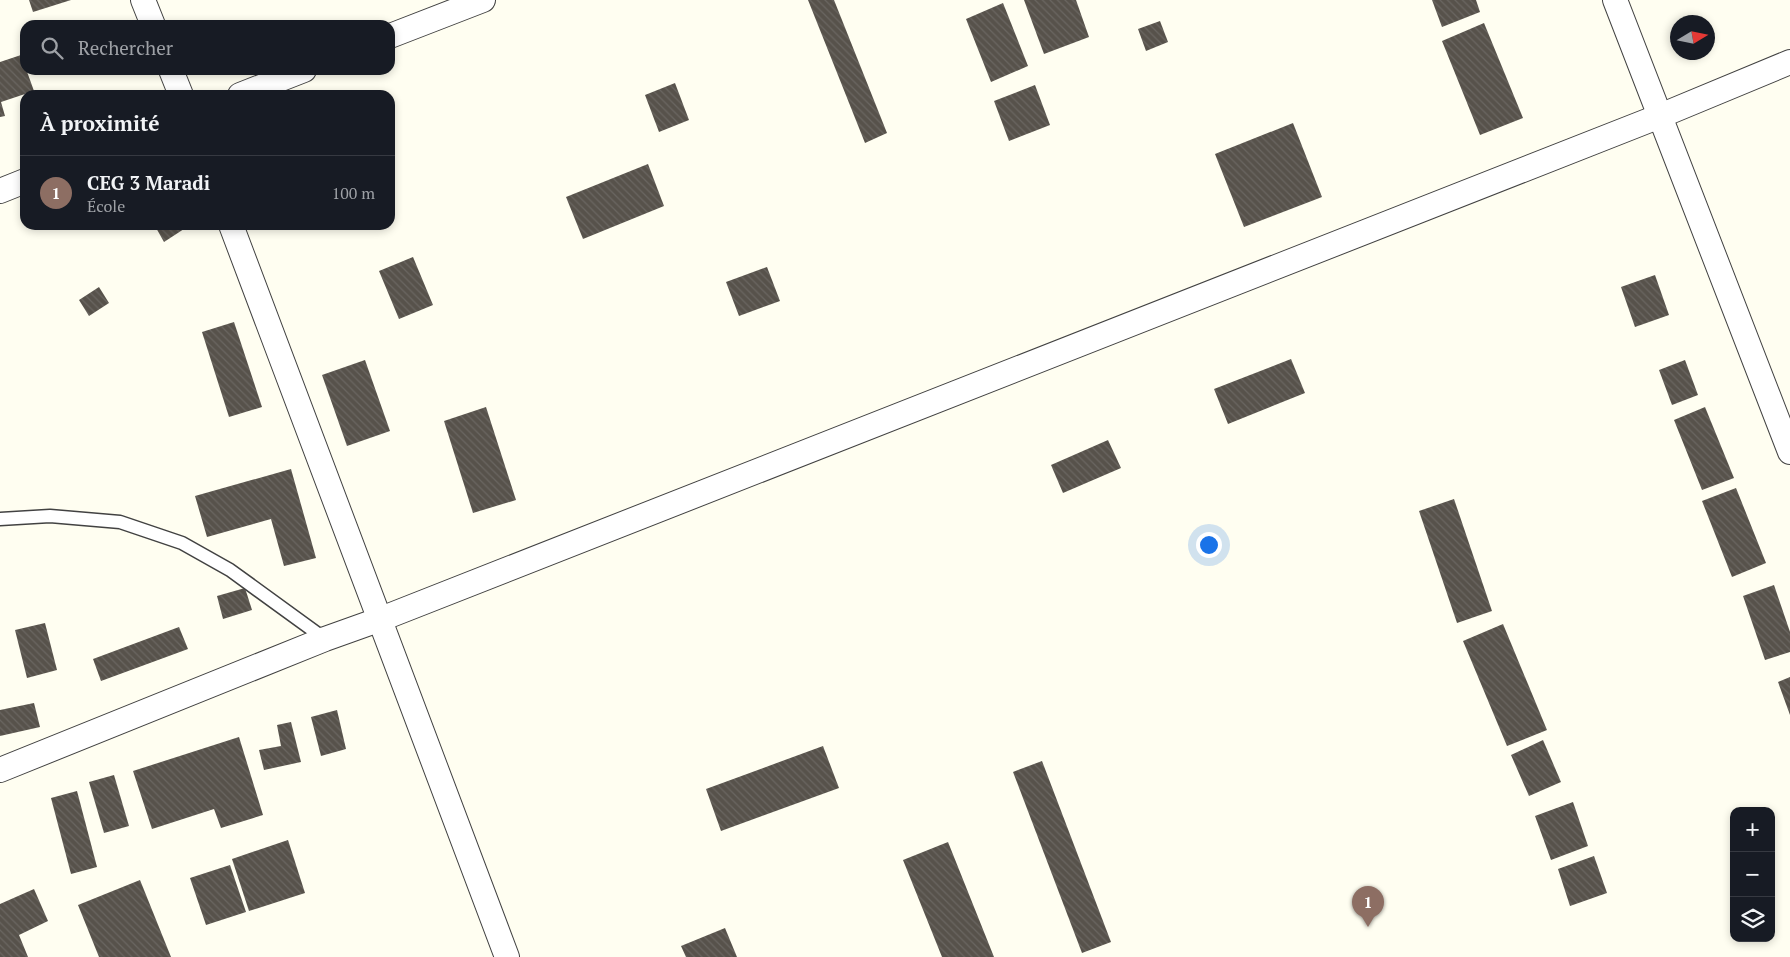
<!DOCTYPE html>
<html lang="fr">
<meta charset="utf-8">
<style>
:root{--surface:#171b24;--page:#20242c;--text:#f1f3f6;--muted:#9ea1a6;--line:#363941;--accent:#0b8043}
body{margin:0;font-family:"PT Serif",serif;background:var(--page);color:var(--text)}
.controls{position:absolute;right:15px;bottom:15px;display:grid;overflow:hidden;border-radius:10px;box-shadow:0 2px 8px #0003}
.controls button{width:45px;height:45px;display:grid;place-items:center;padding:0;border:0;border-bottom:1px solid var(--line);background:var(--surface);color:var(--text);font:25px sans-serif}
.compass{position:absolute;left:1670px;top:15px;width:45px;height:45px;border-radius:50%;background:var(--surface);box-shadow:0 2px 8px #0003;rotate:80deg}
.you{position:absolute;left:1208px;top:544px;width:18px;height:18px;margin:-12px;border:4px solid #fff;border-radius:50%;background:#1a73e8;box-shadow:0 0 0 8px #1a73e833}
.badge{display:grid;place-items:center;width:32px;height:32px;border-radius:50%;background:var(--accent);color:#fff;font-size:16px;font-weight:700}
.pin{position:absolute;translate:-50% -41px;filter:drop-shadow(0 1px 2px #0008)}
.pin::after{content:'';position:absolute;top:26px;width:18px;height:15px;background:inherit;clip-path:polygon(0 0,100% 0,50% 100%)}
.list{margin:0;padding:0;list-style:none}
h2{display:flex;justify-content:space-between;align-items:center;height:65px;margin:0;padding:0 20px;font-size:21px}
h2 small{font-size:16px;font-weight:400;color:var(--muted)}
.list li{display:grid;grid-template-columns:32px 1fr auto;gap:15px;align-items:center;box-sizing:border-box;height:75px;padding:0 20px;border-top:1px solid var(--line)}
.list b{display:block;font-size:19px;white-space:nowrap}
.list p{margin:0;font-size:16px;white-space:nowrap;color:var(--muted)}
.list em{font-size:16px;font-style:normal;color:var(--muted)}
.icon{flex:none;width:28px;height:28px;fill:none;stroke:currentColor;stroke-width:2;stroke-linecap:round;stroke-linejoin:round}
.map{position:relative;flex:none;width:1790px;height:957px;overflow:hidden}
.search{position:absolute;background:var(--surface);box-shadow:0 2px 8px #0003;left:20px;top:20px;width:375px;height:55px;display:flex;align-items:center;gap:12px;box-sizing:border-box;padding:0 18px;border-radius:15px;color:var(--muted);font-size:19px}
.panel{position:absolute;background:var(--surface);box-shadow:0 2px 8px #0003;left:20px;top:90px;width:375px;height:140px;border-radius:15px}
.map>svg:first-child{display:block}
.building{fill:url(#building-back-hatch)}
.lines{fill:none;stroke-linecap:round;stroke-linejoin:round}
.service-casing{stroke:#424242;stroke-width:15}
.minor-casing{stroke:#424242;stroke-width:26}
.service{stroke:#fff;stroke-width:12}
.minor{stroke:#fff;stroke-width:24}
</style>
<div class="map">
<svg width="1790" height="957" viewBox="0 0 1790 957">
<defs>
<pattern id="building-back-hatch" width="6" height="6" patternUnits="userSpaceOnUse" patternTransform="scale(1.25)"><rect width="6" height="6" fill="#57524b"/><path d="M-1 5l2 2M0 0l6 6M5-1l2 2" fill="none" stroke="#6a6661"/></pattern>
</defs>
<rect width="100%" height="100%" fill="#fffef1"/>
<g class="building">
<polygon points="29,0 71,0 33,12"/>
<polygon points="808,0 834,0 887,133 865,143"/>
<polygon points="1024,0 1076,0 1089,37 1044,54"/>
<polygon points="1432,0 1476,0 1480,12 1442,27"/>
<polygon points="1003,3 1028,66 991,82 966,19"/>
<polygon points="1160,21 1168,42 1146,51 1138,29"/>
<polygon points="1484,23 1523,118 1480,135 1442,41"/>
<polygon points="21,55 34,91 1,102 5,116 0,117 0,62"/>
<polygon points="675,83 689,120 659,132 645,95"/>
<polygon points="1035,85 1050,125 1009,141 994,101"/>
<polygon points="1293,123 1322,197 1244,227 1215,154"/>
<polygon points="648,164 664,206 583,239 566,197"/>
<polygon points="157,225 186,225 187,227 164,242 155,226"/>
<polygon points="413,257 433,305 399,319 379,271"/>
<polygon points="767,267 780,301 739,316 726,282"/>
<polygon points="1655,275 1669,315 1635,327 1621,287"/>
<polygon points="99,287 109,303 89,316 79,300"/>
<polygon points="234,322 262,407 229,417 202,332"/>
<polygon points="1291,359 1305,393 1228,424 1214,389"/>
<polygon points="365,360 390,431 347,446 322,375"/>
<polygon points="1685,360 1698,395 1672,405 1659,370"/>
<polygon points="486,407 516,500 473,513 444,421"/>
<polygon points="1705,407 1734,478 1702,490 1674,420"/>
<polygon points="1108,440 1121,468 1063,493 1051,465"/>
<polygon points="291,469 316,558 284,566 271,519 207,537 195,496"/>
<polygon points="1736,488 1766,563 1732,577 1702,501"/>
<polygon points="1454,499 1492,611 1457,623 1419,511"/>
<polygon points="1774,585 1790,632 1790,652 1765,660 1743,596"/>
<polygon points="245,588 252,610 223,619 217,596"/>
<polygon points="45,623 57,670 27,678 15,630"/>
<polygon points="1503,624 1547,730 1507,746 1463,641"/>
<polygon points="179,627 188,649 101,681 93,659"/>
<polygon points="1790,677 1790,715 1778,682"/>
<polygon points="34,703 40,727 0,736 0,710"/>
<polygon points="337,710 346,749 321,756 311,717"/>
<polygon points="291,722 301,762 264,770 259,750 281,746 277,725"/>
<polygon points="239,737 263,815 221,828 214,809 152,829 133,771"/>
<polygon points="1543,740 1561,782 1529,796 1511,755"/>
<polygon points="823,746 839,788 721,831 706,789"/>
<polygon points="1042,761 1111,942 1082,953 1013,772"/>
<polygon points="114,775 129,826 104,833 89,782"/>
<polygon points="77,791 97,867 71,874 51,798"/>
<polygon points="1573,802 1588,846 1551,860 1535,816"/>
<polygon points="288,840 305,893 249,911 232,859"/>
<polygon points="948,842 994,957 942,957 903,860"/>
<polygon points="1594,856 1607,893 1570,906 1558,869"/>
<polygon points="230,865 246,912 206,925 190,878"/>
<polygon points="140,880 171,957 99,957 78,905"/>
<polygon points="34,889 48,921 19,935 28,957 0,957 0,904"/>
<polygon points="725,928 737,957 686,957 681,946"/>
</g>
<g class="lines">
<g class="service-casing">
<polyline id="service" points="0,519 50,516 120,522 182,543 230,570 325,639"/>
</g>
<g class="minor-casing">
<g id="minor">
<polyline points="143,0 153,25"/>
<polyline points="1615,0 1790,452"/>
<polyline points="390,36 483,0"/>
<polyline points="171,70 181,95"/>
<polyline points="240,95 304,70"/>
<polyline points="0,191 25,181"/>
<polyline points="231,225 507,957"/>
<polyline points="0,770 325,639 381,619 1660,116 1790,62"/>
</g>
</g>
<use href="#service" class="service"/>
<use href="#minor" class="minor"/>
</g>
</svg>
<div class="controls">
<button>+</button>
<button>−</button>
<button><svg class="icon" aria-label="layers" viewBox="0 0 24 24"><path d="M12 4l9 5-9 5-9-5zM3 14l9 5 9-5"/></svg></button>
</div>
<svg class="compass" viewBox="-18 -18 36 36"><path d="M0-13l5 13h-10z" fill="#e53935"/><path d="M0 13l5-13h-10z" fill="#9ea1a6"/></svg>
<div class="you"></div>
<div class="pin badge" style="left:1368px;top:927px;background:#8d6e63">1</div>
<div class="search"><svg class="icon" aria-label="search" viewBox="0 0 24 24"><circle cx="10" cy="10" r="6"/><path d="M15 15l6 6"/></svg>Rechercher</div>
<section class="panel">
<h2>À proximité<small></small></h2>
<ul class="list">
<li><span class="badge" style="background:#8d6e63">1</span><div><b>CEG 3 Maradi</b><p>École</p></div><em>100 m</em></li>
</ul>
</section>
</div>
